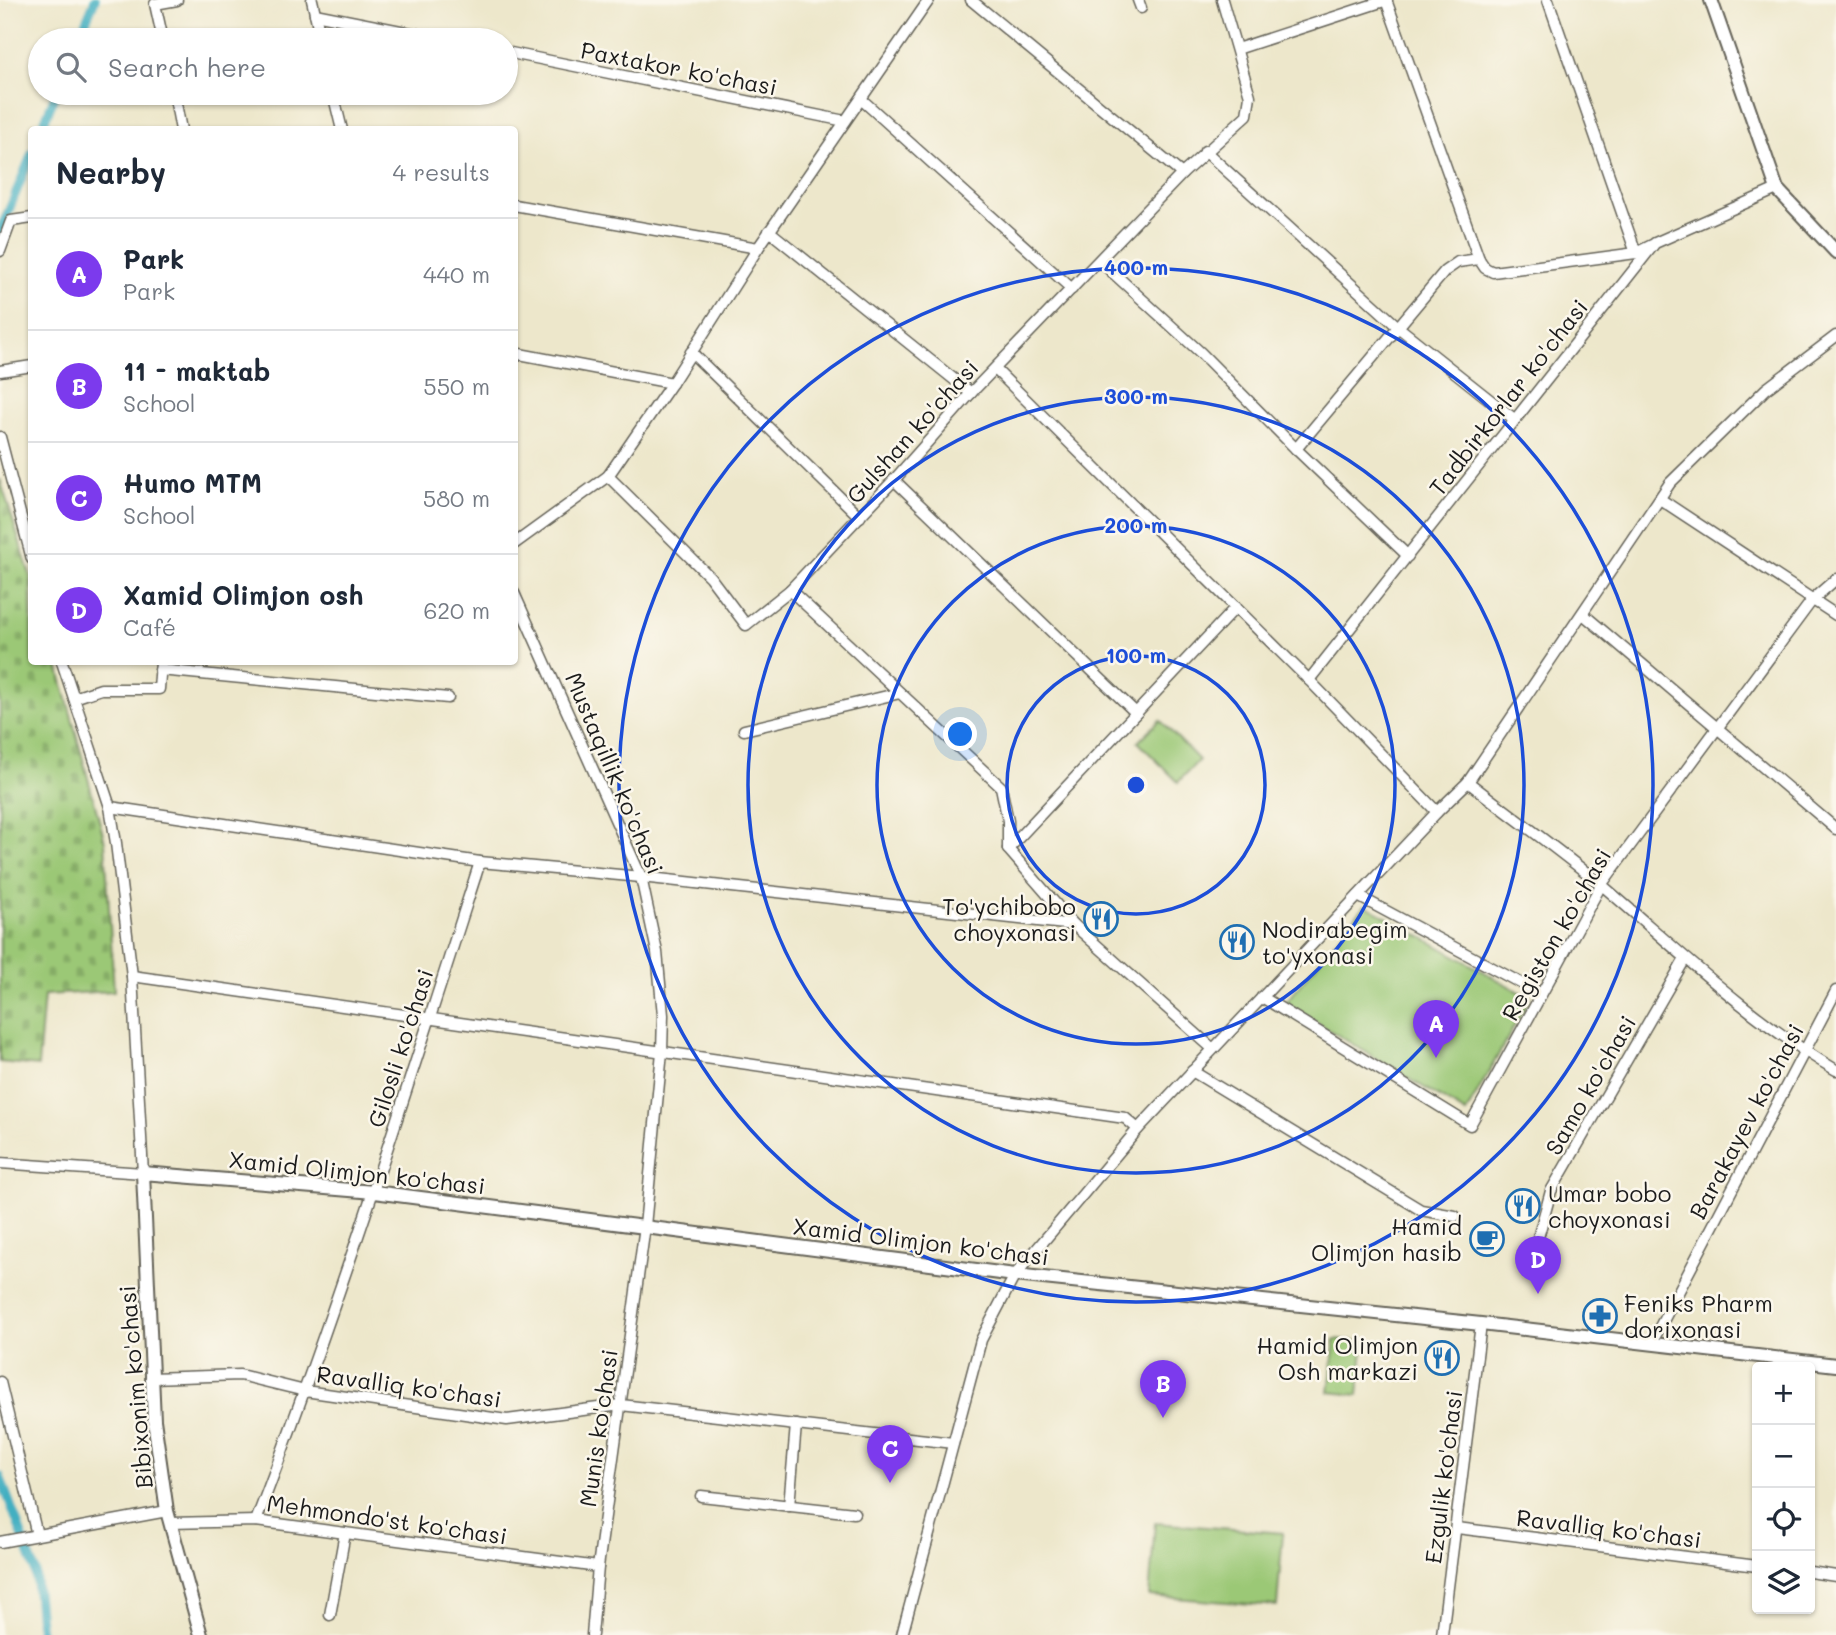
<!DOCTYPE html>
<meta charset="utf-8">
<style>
:root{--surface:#fff;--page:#f6f6f7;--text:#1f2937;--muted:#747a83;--line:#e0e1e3;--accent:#7c3aed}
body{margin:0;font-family:Mali,sans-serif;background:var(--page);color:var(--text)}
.controls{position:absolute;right:21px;bottom:21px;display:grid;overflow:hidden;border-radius:7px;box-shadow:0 2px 5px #0004}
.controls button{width:63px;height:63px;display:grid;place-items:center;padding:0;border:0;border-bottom:2px solid var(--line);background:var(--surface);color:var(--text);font:35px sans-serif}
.you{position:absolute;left:961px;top:735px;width:24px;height:24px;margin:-18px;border:5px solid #fff;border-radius:50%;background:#1a73e8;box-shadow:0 0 0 10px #1a73e833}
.badge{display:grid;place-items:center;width:46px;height:46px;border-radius:50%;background:var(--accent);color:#fff;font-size:23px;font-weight:700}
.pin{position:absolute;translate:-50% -58px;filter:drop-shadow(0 2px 4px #0008)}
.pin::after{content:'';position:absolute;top:37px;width:24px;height:21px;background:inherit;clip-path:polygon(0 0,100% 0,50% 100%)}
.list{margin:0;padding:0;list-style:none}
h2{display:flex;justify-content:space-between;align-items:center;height:91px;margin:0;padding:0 28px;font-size:30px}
h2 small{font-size:23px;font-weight:400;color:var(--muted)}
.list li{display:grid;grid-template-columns:46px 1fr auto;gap:21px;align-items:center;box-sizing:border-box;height:112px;padding:0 28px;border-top:2px solid var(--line)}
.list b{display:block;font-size:26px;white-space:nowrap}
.list p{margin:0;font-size:23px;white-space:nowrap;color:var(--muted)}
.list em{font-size:23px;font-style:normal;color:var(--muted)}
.icon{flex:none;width:38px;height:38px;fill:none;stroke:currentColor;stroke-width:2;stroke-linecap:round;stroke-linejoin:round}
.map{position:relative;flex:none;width:1836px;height:1635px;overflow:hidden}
.search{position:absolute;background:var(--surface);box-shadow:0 2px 5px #0004;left:28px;top:28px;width:490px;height:77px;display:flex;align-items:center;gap:18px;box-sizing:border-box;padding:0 24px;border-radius:38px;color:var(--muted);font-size:26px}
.panel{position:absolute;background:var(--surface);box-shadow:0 2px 5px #0004;left:28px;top:126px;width:490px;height:539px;border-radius:7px}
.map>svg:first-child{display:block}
.cemetery{fill:url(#cemetery-stones);stroke:#5c7249;stroke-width:2}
.park{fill:#9bc876;stroke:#5c7249;stroke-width:2}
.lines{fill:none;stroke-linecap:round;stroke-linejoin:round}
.canal{stroke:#42afc1;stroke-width:9}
.minor-casing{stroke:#656359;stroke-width:13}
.major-casing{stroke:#656359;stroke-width:16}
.minor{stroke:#fff;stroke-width:10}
.major{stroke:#fff;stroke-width:12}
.ring{fill:none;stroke:#1d4ed8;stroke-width:3.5}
.labels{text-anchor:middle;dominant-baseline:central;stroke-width:5;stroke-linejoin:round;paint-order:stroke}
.street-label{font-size:23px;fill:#1c1c1c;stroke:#fbf7ec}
.poi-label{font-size:23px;fill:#1c1c1c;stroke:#fbf7ec;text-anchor:end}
.centre{fill:#1d4ed8;stroke:#fbf7ec;stroke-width:3.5}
.ring-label{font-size:21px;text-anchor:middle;font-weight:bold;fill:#1d4ed8;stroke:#fbf7ec;stroke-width:5;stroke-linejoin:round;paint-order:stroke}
</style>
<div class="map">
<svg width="1836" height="1635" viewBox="0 0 1836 1635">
<defs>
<pattern id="cemetery-stones" width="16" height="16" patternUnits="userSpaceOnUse" patternTransform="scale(1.75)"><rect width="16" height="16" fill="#9bc876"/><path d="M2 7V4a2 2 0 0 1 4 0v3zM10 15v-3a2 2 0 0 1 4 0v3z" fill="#85ab66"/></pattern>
</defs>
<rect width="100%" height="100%" fill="#fbf7ec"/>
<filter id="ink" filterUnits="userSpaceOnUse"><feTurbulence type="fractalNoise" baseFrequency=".0143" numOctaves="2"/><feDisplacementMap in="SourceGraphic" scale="14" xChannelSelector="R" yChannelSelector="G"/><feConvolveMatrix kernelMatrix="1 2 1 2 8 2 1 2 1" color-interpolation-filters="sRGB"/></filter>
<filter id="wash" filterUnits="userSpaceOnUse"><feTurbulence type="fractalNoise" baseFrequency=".00686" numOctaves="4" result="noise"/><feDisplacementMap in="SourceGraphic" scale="28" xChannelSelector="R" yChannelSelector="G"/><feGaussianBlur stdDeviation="1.57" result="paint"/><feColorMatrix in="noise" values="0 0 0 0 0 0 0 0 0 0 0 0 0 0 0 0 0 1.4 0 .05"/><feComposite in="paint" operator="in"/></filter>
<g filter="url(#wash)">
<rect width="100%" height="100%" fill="#ede7cb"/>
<polygon class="cemetery" points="0,479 31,578 32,662 57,662 105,842 114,991 44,995 38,1066 0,1062"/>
<g class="park">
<polygon points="1160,720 1199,760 1178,782 1138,742"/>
<polygon points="1365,905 1530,998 1466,1113 1285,1003"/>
<polygon points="1335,1339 1364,1342 1358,1395 1329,1392"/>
<polygon points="1155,1523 1283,1533 1277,1606 1149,1596"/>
</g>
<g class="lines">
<g class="canal">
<polyline points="78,40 95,0"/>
<polyline points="41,130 56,93"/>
<polyline points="0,232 32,153"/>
<polyline points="0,1476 35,1570 41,1635"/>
</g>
</g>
</g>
<g filter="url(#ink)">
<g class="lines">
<g class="minor-casing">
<g id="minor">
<polyline points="312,0 321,40"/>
<polyline points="971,0 1182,174"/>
<polyline points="1138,0 1141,8"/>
<polyline points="1548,0 1636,253 1652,245"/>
<polyline points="315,14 446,40"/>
<polyline points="163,40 155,4 177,0"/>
<polyline points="1237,49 1387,0"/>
<polyline points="506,52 845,121"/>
<polyline points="174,93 181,130"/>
<polyline points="333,93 342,130"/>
<polyline points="861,99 1072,289"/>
<polyline points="1205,151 1398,327 1514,419"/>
<polyline points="514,205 758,248"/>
<polyline points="769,231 971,393"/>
<polyline points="0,251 11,221 32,218"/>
<polyline points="1479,259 1485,268 1493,272 1636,253"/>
<polyline points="1100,261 1201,353 1296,449 1408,556"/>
<polyline points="691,352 860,517"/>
<polyline points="514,353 672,383"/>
<polyline points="995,369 1309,680 1437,812"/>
<polyline points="0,371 32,366"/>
<polyline points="0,437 32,559"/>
<polyline points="1296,449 1445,271 1458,262 1479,259 1386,0"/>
<polyline points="608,476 710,577 746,625 790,590 894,480 971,393 1182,174 1247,115 1250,96 1222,0"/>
<polyline points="894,480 1136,713"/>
<polyline points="1660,499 1836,615"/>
<polyline points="514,544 608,476 672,383 758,248 929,0"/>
<polyline points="790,590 1001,787 1008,821 1008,849 1074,925"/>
<polyline points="514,593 641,877 657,952 663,1015 662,1052 645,1226 598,1567 592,1635"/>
<polyline points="1583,614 1836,829"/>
<polyline points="160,670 448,698"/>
<polyline points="1309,680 1655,243 1777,189"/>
<polyline points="74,698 101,689 159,689 161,662"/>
<polyline points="744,730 900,693"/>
<path d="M1468 782C1513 817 1559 850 1603 886 1678 950 1750 1020 1836 1070"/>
<polyline points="110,807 480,862 641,877 1074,925 1213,1049"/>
<polyline points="1008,849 1236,607"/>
<polyline points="1358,896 1541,994"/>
<polyline points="132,976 1125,1118 1138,1129"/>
<polyline points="1262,997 1470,1125 1601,885 1813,599 1836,579"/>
<polyline points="1192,1071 1421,1210 1455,1216"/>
<polyline points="0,1163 143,1173 132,976 116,843 110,807 62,662"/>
<polyline points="1539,1234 1551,1191 1685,959"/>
<polyline points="1651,1344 1836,991"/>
<polyline points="151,1378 240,1375 305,1391 507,1420 621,1405 953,1443"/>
<polyline points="0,1382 37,1535"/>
<polyline points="701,1496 854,1513"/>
<polyline points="789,1506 796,1425"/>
<path d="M256 1521C339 1304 409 1083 480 862"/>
<polyline points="170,1523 256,1521 598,1567"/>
<polyline points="1457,1528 1757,1566"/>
<polyline points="0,1542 167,1511"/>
<polyline points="1810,1572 1836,1576"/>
<polyline points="330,1615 345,1533"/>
<polyline points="902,1635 981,1340 1015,1275 1138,1129 1437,812 1468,782 1670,483 1766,389 1836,336"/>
<polyline points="1442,1635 1481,1324"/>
</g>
</g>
<g class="major-casing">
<g id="major">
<polyline points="1711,0 1777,189 1836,252"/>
<polyline points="201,1635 167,1511 154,1420 143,1173 374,1192 1015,1275 1481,1324 1836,1365"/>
</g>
</g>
<use href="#minor" class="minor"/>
<use href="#major" class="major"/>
</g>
</g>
<g class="ring">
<circle cx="1136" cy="785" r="129"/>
<circle cx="1136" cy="785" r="259"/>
<circle cx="1136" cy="785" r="388"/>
<circle cx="1136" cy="785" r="517"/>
</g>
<defs>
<g id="restaurant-ring" transform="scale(1.75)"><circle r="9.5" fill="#fbf7ec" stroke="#1f6fb2" stroke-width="1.5"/><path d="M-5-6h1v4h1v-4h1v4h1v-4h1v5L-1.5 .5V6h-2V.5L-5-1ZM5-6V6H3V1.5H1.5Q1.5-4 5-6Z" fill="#1f6fb2"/></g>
<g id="cafe-ring" transform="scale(1.75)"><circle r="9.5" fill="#fbf7ec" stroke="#1f6fb2" stroke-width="1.5"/><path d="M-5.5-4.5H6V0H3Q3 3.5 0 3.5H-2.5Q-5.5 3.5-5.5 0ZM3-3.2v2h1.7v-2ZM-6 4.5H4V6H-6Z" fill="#1f6fb2"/></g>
<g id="pharmacy-ring" transform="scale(1.75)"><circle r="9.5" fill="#fbf7ec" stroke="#1f6fb2" stroke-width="1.5"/><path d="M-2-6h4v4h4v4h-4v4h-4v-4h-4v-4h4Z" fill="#1f6fb2"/></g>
</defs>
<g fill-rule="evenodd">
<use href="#restaurant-ring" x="1101" y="919"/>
<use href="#restaurant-ring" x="1237" y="942"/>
<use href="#restaurant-ring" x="1523" y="1206"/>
<use href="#cafe-ring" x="1487" y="1239"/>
<use href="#pharmacy-ring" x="1600" y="1316"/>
<use href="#restaurant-ring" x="1442" y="1358"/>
</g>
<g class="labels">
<g class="street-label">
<text transform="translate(679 68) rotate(11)">Paxtakor ko'chasi</text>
<text transform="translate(1508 397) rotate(-52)">Tadbirkorlar ko'chasi</text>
<text transform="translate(912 431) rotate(-48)">Gulshan ko'chasi</text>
<text transform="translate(615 773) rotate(67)">Mustaqillik ko'chasi</text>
<text transform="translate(1556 934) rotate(-60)">Registon ko'chasi</text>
<text transform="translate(400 1048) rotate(-72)">Gilosli ko'chasi</text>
<text transform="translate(1590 1085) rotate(-60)">Samo ko'chasi</text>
<text transform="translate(1746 1121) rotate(-62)">Barakayev ko'chasi</text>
<text transform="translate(357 1172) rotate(6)">Xamid Olimjon ko'chasi</text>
<text transform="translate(921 1241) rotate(7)">Xamid Olimjon ko'chasi</text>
<text transform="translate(409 1386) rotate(8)">Ravalliq ko'chasi</text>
<text transform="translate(135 1387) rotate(-95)">Bibixonim ko'chasi</text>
<text transform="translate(598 1428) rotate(-82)">Munis ko'chasi</text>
<text transform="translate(1443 1477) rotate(-83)">Ezgulik ko'chasi</text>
<text transform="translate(387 1519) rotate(8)">Mehmondo'st ko'chasi</text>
<text transform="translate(1609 1528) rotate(7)">Ravalliq ko'chasi</text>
</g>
<g class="poi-label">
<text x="1076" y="906">To'ychibobo<tspan x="1076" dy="26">choyxonasi</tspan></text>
<text x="1262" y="929" text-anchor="start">Nodirabegim<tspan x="1262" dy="26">to'yxonasi</tspan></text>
<text x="1548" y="1193" text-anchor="start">Umar bobo<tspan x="1548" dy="26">choyxonasi</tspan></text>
<text x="1462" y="1226">Hamid<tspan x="1462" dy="26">Olimjon hasib</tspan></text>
<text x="1624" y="1303" text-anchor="start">Feniks Pharm<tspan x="1624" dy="26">dorixonasi</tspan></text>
<text x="1418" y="1345">Hamid Olimjon<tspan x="1418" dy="26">Osh markazi</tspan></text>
</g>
</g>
<circle cx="1136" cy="785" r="10" class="centre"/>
<g class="ring-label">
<text x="1136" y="275">400 m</text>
<text x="1136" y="404">300 m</text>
<text x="1136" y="533">200 m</text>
<text x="1136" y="663">100 m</text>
</g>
</svg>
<div class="controls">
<button>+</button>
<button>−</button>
<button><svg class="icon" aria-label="locate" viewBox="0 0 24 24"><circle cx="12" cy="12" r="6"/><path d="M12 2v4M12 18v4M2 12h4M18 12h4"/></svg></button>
<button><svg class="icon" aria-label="layers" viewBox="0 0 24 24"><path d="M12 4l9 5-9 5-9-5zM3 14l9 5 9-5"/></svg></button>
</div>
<div class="you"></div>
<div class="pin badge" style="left:1436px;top:1058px">A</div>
<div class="pin badge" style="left:1163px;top:1418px">B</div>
<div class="pin badge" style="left:890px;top:1483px">C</div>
<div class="pin badge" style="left:1538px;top:1294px">D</div>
<div class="search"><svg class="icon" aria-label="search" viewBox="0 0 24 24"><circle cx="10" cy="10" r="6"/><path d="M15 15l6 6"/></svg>Search here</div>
<section class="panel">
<h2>Nearby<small>4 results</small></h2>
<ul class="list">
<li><span class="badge">A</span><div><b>Park</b><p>Park</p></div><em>440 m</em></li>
<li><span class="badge">B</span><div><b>11 - maktab</b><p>School</p></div><em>550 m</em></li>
<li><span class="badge">C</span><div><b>Humo MTM</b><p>School</p></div><em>580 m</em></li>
<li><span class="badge">D</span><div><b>Xamid Olimjon osh</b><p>Café</p></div><em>620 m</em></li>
</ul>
</section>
</div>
